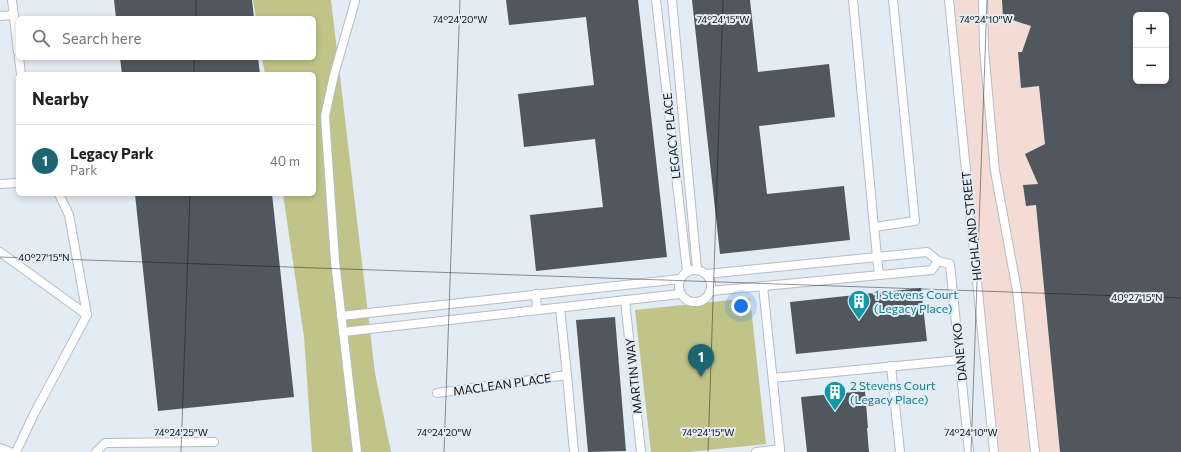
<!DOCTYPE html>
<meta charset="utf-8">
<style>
:root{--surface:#fff;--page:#f2f2f2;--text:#222;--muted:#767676;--line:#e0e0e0;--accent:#1c6672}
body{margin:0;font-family:Commissioner,sans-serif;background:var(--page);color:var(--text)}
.controls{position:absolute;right:12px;top:12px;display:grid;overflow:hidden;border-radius:6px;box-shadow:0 2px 6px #0003}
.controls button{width:36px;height:36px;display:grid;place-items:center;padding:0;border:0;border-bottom:1px solid var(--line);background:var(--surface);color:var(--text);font:20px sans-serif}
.you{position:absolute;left:741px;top:306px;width:14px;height:14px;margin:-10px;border:3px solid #fff;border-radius:50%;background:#1a73e8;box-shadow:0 0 0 6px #1a73e833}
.badge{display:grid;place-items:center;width:26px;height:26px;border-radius:50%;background:var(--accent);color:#fff;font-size:13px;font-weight:700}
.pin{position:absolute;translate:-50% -33px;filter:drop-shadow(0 1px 2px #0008)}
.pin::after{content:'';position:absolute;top:21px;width:14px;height:12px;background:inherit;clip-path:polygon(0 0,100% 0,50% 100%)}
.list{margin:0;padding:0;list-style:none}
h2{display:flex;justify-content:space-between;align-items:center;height:52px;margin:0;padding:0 16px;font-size:17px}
h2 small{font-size:13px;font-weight:400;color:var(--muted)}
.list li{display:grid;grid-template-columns:26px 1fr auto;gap:12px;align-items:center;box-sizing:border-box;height:72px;padding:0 16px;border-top:1px solid var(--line)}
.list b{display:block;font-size:15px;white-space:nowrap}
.list p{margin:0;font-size:13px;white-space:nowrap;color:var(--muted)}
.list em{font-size:13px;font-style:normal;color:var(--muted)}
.icon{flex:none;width:22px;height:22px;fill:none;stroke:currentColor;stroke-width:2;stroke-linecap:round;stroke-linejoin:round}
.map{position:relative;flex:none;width:1181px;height:452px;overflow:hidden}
.search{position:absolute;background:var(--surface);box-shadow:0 2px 6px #0003;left:16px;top:16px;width:300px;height:44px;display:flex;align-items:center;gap:10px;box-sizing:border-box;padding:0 14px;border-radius:6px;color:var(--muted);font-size:15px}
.panel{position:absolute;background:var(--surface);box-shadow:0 2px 6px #0003;left:16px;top:72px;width:300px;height:124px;border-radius:6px}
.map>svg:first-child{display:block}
.commercial{fill:#f4dbd4;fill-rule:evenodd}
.green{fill:#c1c488}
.building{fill:#50575f;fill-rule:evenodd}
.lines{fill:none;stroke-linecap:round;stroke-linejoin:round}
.lane-casing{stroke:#b4bcc5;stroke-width:10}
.lane{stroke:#fff;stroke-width:8}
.ticks{fill:none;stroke:#101316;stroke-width:1;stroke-opacity:0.45}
.labels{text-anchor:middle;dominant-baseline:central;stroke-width:4;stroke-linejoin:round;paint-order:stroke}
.street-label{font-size:12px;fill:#101316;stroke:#e3ecf5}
.culture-label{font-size:12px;fill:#0d838f;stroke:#e3ecf5;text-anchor:start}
.ticks-label{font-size:10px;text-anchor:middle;fill:#101316;stroke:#e3ecf5;stroke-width:4;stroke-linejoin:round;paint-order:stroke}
</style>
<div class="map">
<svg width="1181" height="452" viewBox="0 0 1181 452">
<rect width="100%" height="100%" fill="#e3ecf5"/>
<path class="commercial" d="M949 0H1181V452H994ZM1136 15H1166V81H1136Z"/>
<g class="green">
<polygon points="253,0 331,0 375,373 391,452 312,452 304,337 283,194 314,194 314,74 265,74 262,58 314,58 314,18 256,18"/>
<polygon points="750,298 766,444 689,452 651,452 635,310"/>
</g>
<g class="building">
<polygon points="114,0 252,0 254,18 116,18"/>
<polygon points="506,0 638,0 667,257 536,271 530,215 603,207 595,139 524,147 518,94 594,85 586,17 509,25"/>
<polygon points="692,0 750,0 758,72 829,64 835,117 759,126 767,194 844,186 850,240 720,254"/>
<path d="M1002 0H1181V452H1060L1036 205 1026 206 1023 185 1038 184 1025 154 1045 144 1039 86 1021 88 1018 52H1022L1031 26 1003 17ZM1136 15H1166V81H1136Z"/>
<polygon points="120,58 258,58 260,74 122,74"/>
<polygon points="135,194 272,194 294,397 158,411"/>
<polygon points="921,288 927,341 796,354 790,302"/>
<polygon points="615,317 626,451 588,452 576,320"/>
<polygon points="865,391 868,428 867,428 869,452 807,452 801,397"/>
</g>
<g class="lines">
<g class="lane-casing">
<g id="lane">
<polyline points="12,0 18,52"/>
<polyline points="355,0 354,5 334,75 325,116 335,261 357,452"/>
<polyline points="656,0 687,271"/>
<polyline points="672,0 697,269"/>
<polyline points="853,0 874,227"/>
<polyline points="949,0 994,452"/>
<polyline points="983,0 984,49 995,171 1017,291 1035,452"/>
<polyline points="0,16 13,15"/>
<polyline points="19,58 21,74"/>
<polyline points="0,184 18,183"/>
<polyline points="0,252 87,315"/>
<circle cx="695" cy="286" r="16"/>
<polyline points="707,274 927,252 938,261 950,264 969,452"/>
<polyline points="879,275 874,227 915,221 893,0"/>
<polyline points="763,286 780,449"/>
<polyline points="711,291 932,270 938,261"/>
<polyline points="536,294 537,310"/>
<polyline points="625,300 641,452"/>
<polyline points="560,308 567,375 574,452"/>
<polyline points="341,316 680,279"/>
<polyline points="343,332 680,294"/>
<polyline points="891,366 900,452"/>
<polyline points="773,378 959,360"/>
<polyline points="437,393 567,375"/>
<polyline points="0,448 10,452"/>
<polyline points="16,452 34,414 87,315 69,215 59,194"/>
<polyline points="96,452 105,443 214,442"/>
<polyline points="756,452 780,449 780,452"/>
</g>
</g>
<use href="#lane" class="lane"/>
</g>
<path class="ticks" d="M196 18V0M194 74V58M0 257 1181 298M181 452 190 194M444 452 460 0M708 452 723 0M971 452 987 0"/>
<defs>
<g id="building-pin" transform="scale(1.15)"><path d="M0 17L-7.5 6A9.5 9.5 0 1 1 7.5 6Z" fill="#0f9aa8" stroke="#e3ecf5"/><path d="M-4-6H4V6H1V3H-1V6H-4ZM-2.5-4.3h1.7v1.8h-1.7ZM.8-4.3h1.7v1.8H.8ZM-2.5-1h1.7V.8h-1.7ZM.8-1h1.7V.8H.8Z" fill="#fff"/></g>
</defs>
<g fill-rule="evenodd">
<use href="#building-pin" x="859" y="301"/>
<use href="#building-pin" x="835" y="392"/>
</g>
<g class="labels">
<g class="street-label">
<text transform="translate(671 136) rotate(-96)">LEGACY PLACE</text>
<text transform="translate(971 226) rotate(-96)">HIGHLAND STREET</text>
<text transform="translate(959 352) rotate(-96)">DANEYKO</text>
<text transform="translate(633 376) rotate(-96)">MARTIN WAY</text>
<text transform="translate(502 384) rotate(-8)">MACLEAN PLACE</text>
</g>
<g class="culture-label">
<text x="874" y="294">1 Stevens Court<tspan x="874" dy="14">(Legacy Place)</tspan></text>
<text x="850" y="385">2 Stevens Court<tspan x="850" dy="14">(Legacy Place)</tspan></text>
</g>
</g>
<g class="ticks-label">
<text x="460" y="23">74°24'20"W</text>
<text x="723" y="23">74°24'15"W</text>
<text x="986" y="23">74°24'10"W</text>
<text x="44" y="261">40°27'15"N</text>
<text x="1137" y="301">40°27'15"N</text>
<text x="181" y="436">74°24'25"W</text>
<text x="444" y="436">74°24'20"W</text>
<text x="708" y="436">74°24'15"W</text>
<text x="971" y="436">74°24'10"W</text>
</g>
</svg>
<div class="controls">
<button>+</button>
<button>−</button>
</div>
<div class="you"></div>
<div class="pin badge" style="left:701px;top:377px">1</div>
<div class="search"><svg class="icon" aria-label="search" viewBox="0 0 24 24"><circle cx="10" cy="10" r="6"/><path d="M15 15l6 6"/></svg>Search here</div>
<section class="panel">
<h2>Nearby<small></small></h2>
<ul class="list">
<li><span class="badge">1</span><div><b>Legacy Park</b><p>Park</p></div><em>40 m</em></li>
</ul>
</section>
</div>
